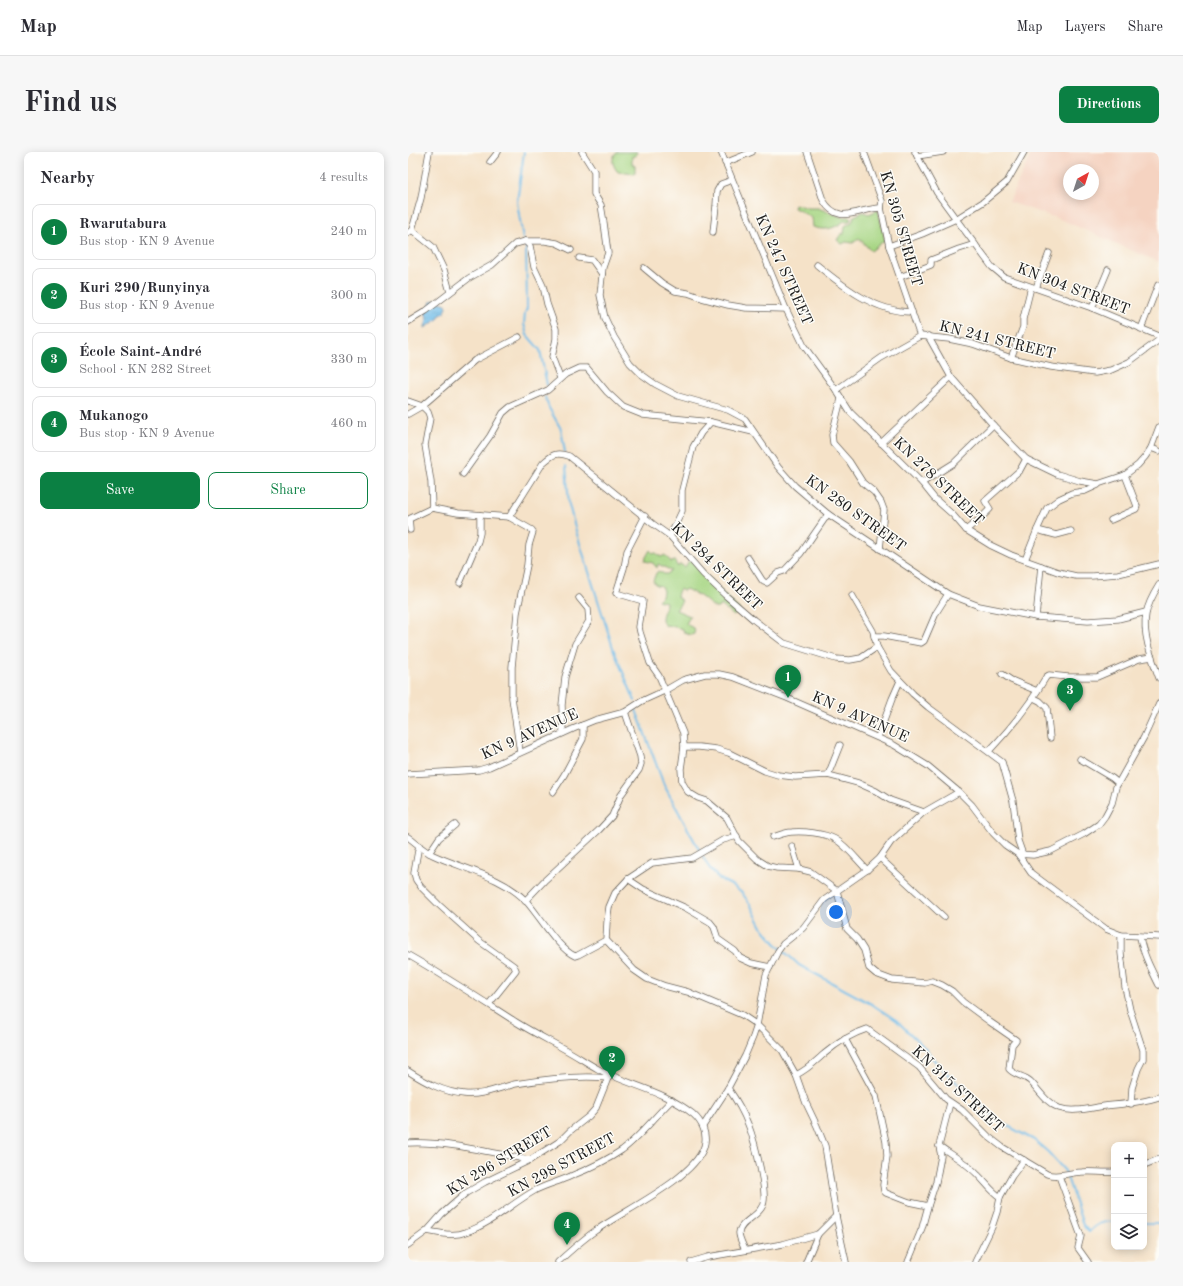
<!DOCTYPE html>
<meta charset="utf-8">
<style>
:root{--surface:#fff;--page:#f7f7f7;--text:#2b2b33;--muted:#7c7c81;--line:#e1e1e2;--accent:#0b8043}
body{margin:0;font-family:"Old Standard TT",serif;background:var(--page);color:var(--text)}
.controls{position:absolute;right:12px;bottom:12px;display:grid;overflow:hidden;border-radius:8px;box-shadow:0 2px 10px #0003}
.controls button{width:36px;height:36px;display:grid;place-items:center;padding:0;border:0;border-bottom:1px solid var(--line);background:var(--surface);color:var(--text);font:20px sans-serif}
.compass{position:absolute;left:655px;top:12px;width:36px;height:36px;border-radius:50%;background:var(--surface);box-shadow:0 2px 10px #0003;rotate:39deg}
.you{position:absolute;left:428px;top:760px;width:14px;height:14px;margin:-10px;border:3px solid #fff;border-radius:50%;background:#1a73e8;box-shadow:0 0 0 6px #1a73e833}
.badge{display:grid;place-items:center;width:26px;height:26px;border-radius:50%;background:var(--accent);color:#fff;font-size:13px;font-weight:700}
.pin{position:absolute;translate:-50% -33px;filter:drop-shadow(0 1px 2px #0008)}
.pin::after{content:'';position:absolute;top:21px;width:14px;height:12px;background:inherit;clip-path:polygon(0 0,100% 0,50% 100%)}
.list{margin:0;padding:0;list-style:none}
h2{display:flex;justify-content:space-between;align-items:center;height:52px;margin:0;padding:0 16px;font-size:17px}
h2 small{font-size:13px;font-weight:400;color:var(--muted)}
.list li{display:grid;grid-template-columns:26px 1fr auto;gap:12px;align-items:center;box-sizing:border-box;height:56px;margin:0 8px 8px;padding:0 8px;border:1px solid var(--line);border-radius:8px}
.list b{display:block;font-size:15px;white-space:nowrap}
.list p{margin:0;font-size:13px;white-space:nowrap;color:var(--muted)}
.list em{font-size:13px;font-style:normal;color:var(--muted)}
.actions{display:flex;gap:8px;padding:12px 16px}
.actions a{flex:1;padding:9px 0;border:1px solid var(--accent);border-radius:8px;text-align:center;font-size:14px;color:var(--accent)}
.actions .main{background:var(--accent);color:#fff}
.icon{flex:none;width:22px;height:22px;fill:none;stroke:currentColor;stroke-width:2;stroke-linecap:round;stroke-linejoin:round}
.map{position:relative;flex:none;width:751px;height:1110px;overflow:hidden;border-radius:8px}
header{display:flex;align-items:center;gap:24px;box-sizing:border-box;height:56px;padding:0 20px;background:var(--surface);border-bottom:1px solid var(--line)}
header strong{font-size:19px}
nav{display:flex;gap:22px;margin-inline-start:auto;font-size:14px}
.intro{display:flex;align-items:center;justify-content:space-between;box-sizing:border-box;height:96px;padding:0 24px}
h1{margin:0;font-size:28px}
.button{padding:10px 18px;border-radius:8px;background:var(--accent);color:#fff;font-size:14px;font-weight:700}
main{display:flex;gap:24px;padding:0 24px}
aside{flex:1;background:var(--surface);border-radius:8px;box-shadow:0 2px 10px #0003}
.map>svg:first-child{display:block}
.built{fill:#f5d3c1;fill-rule:evenodd}
.grass{fill:#a6d582;stroke:#61784f}
.water{fill:url(#water-ripples);stroke:#456c82}
.lines{fill:none;stroke-linecap:round;stroke-linejoin:round}
.stream{stroke:#6ebbe8;stroke-width:2}
.minor-casing{stroke:#686158;stroke-width:7}
.minor{stroke:#fff;stroke-width:5.5}
.labels{text-anchor:middle;dominant-baseline:central;stroke-width:3;stroke-linejoin:round;paint-order:stroke}
.street-label{font-size:15px;fill:#1c1c1c;stroke:#fdfcf7}
</style>
<header>
<strong>Map</strong>
<nav><a>Map</a><a>Layers</a><a>Share</a></nav>
</header>
<div class="intro"><h1>Find us</h1><a class="button">Directions</a></div>
<main>
<aside>
<h2>Nearby<small>4 results</small></h2>
<ul class="list">
<li><span class="badge">1</span><div><b>Rwarutabura</b><p>Bus stop · KN 9 Avenue</p></div><em>240 m</em></li>
<li><span class="badge">2</span><div><b>Kuri 290/Runyinya</b><p>Bus stop · KN 9 Avenue</p></div><em>300 m</em></li>
<li><span class="badge">3</span><div><b>École Saint-André</b><p>School · KN 282 Street</p></div><em>330 m</em></li>
<li><span class="badge">4</span><div><b>Mukanogo</b><p>Bus stop · KN 9 Avenue</p></div><em>460 m</em></li>
</ul>
<div class="actions"><a class="main">Save</a><a>Share</a></div>
</aside>
<div class="map">
<svg width="751" height="1110" viewBox="0 0 751 1110">
<defs>
<pattern id="water-ripples" width="26" height="14" patternUnits="userSpaceOnUse"><rect width="26" height="14" fill="#6ebbe8"/><path d="M2 4q2-2 4 0t4 0M15 11q2-2 4 0t4 0" fill="none" stroke="#5fa0c6"/></pattern>
</defs>
<rect width="100%" height="100%" fill="#fdfcf7"/>
<filter id="ink" filterUnits="userSpaceOnUse"><feTurbulence type="fractalNoise" baseFrequency=".025" numOctaves="2"/><feDisplacementMap in="SourceGraphic" scale="8" xChannelSelector="R" yChannelSelector="G"/><feConvolveMatrix kernelMatrix="1 2 1 2 8 2 1 2 1" color-interpolation-filters="sRGB"/></filter>
<filter id="wash" filterUnits="userSpaceOnUse"><feTurbulence type="fractalNoise" baseFrequency=".012" numOctaves="4" result="noise"/><feDisplacementMap in="SourceGraphic" scale="16" xChannelSelector="R" yChannelSelector="G"/><feGaussianBlur stdDeviation="0.9" result="paint"/><feColorMatrix in="noise" values="0 0 0 0 0 0 0 0 0 0 0 0 0 0 0 0 0 1.4 0 .05"/><feComposite in="paint" operator="in"/></filter>
<g filter="url(#wash)">
<rect width="100%" height="100%" fill="#f5e2c8"/>
<path class="built" d="M624 0H751V110L654 68 601 50ZM661 18H685V42H661Z"/>
<g class="grass">
<path d="M209 0H229L228 4H224V12L227 14V22L210 20C205 15 202 6 209 0Z"/>
<path d="M387 52 400 56H410L433 65H443L442 69H436C428 77 415 79 405 75L404 66C398 63 392 58 386 56Z"/>
<polygon points="470,58 477,88 463,99 451,86 445,91 438,90 434,92 429,88 433,82 436,82 437,74 444,70 446,64 455,60 461,62"/>
<path d="M242 398 245 401H248L253 405 257 403 263 410 267 409 268 412 270 415 272 412 277 415 282 407 332 458 326 464 313 453 310 456H307L292 444 278 437 275 439 272 437 270 440 269 445 274 449 268 458 282 464 278 472 287 477 286 482 283 483 276 481 275 477 259 473 258 474C249 467 258 459 258 450L250 448 254 444 255 439 253 434 248 433 245 429 248 421 251 419 256 422H259L264 419 250 412 249 416 245 411 237 409 238 405Z"/>
</g>
<path class="water" d="M27 148 38 152 39 156 36 161 31 164V166L17 176V174C20 168 19 164 16 158L18 156 21 155 23 149Z"/>
<g class="lines">
<g class="stream">
<polyline points="115,87 109,50 116,0"/>
<polyline points="118,93 119,156 117,161 116,172 119,183 132,198 139,233"/>
<polyline points="137,245 141,256 153,277 157,300"/>
<polyline points="158,314 161,353 168,379 206,499 227,549"/>
<path d="M228 558 256 633 300 714 310 726 325 734 334 741 342 752 354 775 367 791 391 813 465 853 488 868 513 892 532 915 586 965 598 973 626 988 640 1000 657 1019 675 1073 681 1080C688 1072 695 1069 706 1070"/>
<polyline points="736,1071 751,1071"/>
</g>
</g>
</g>
<g filter="url(#ink)">
<g class="lines">
<g class="minor-casing">
<g id="minor">
<polyline points="174,0 186,19 186,42 193,53 196,71 200,101 195,115 192,143 197,166 206,185 222,211 233,222 247,232 270,244 320,258 337,267 370,315 387,334 420,362 540,442 571,454 628,465 680,469 710,467 738,460"/>
<polyline points="313,0 378,157 396,194 428,238 442,260 514,331 526,346 545,363 558,378 582,393 603,403 650,420 668,424 684,424 710,422 751,412"/>
<path d="M399 0 415 48C431 75 450 56 473 56"/>
<polyline points="456,0 474,49 473,56 481,94 512,184"/>
<polyline points="507,0 529,41 548,67 584,115 596,125 684,156 751,184"/>
<polyline points="509,4 535,0"/>
<polyline points="82,10 90,0"/>
<polyline points="317,11 344,0"/>
<polyline points="4,78 25,95 36,118 42,140"/>
<polyline points="305,80 308,54 309,39 313,32 324,28"/>
<polyline points="0,81 4,78 13,46 21,0"/>
<polyline points="117,89 122,94 126,115 135,134 139,152 148,177 148,187 144,205 152,226"/>
<polyline points="481,94 514,82 548,67 575,50 599,30 616,0"/>
<polyline points="171,106 184,108 194,122"/>
<path d="M409 113C436 135 467 160 504 160"/>
<polyline points="236,116 254,131 267,139 280,141 294,146 320,153 338,156 378,157"/>
<polyline points="492,125 523,113 523,108 551,97 567,92"/>
<polyline points="628,136 641,101"/>
<polyline points="684,156 700,118"/>
<polyline points="0,170 18,159 61,126 84,113 107,92 118,89 137,89 149,91 163,98"/>
<polyline points="733,177 750,133"/>
<polyline points="520,184 543,225 585,273 618,307 649,322 672,329 690,332 717,323 730,313 737,305 743,296 751,275"/>
<polyline points="603,206 615,175 615,167 623,135"/>
<polyline points="428,238 473,206 512,184 541,187 565,192 603,206 643,215 687,221 703,218 721,210 751,188"/>
<polyline points="433,247 424,283 425,291 441,309 455,331 466,340 473,350 476,358 475,368 472,397"/>
<polyline points="0,249 14,254 20,260 22,266 17,293 23,330 24,356 50,361 101,365 124,378 125,380 121,393 119,413 109,461 104,515 104,546 112,600"/>
<polyline points="0,262 14,254 67,208 111,185"/>
<polyline points="473,291 543,225"/>
<polyline points="743,296 751,299"/>
<polyline points="55,322 82,284 95,261 102,255 140,238 158,222 171,216 179,216 199,240 215,255 235,263 303,270 345,280"/>
<polyline points="514,331 546,311 585,273"/>
<path d="M237 364 219 399 216 416 208 441 235 449 231 475 232 480 242 511 251 524 275 581 276 595 273 617 274 630 280 640 290 646 299 649 319 666 331 689 349 707 360 714 369 716 391 717 403 720 429 739 439 777 449 787 456 798 461 816 468 822 484 828 517 831 524 829 534 833 544 839 555 850 582 870 608 888 604 893 601 917C607 924 615 923 622 929 631 938 638 951 651 956 665 961 682 956 697 954 715 952 733 951 751 945"/>
<path d="M101 365 135 311C145 302 148 300 161 304L245 372 262 384 295 422 317 443 346 468 376 491 428 507 442 508 453 506 469 495"/>
<polyline points="703,368 728,357 729,354 717,323"/>
<polyline points="2,378 1,367 24,356"/>
<polyline points="558,378 573,366 582,357 577,349 612,318 618,307"/>
<polyline points="629,378 648,383 663,379"/>
<polyline points="262,384 274,359 274,338 285,295 293,281 303,270"/>
<polyline points="340,406 354,428 356,430 359,431 370,421 376,419 393,401 420,362"/>
<polyline points="617,408 629,378 639,356 651,347 664,341 677,339 690,333"/>
<polyline points="52,431 70,389 72,381 72,363"/>
<path d="M751 433C746 441 740 452 738 462 734 482 744 507 751 526"/>
<polyline points="444,443 465,479 469,495 483,519 505,542 520,555 594,610 605,649 610,689 615,703"/>
<polyline points="628,465 633,414"/>
<polyline points="466,484 476,484 513,491 516,489 528,461 540,442"/>
<polyline points="594,522 603,528 629,539"/>
<polyline points="626,546 632,549 639,556 642,586"/>
<polyline points="155,581 154,553 157,525 167,492 181,469 180,457 171,446"/>
<polyline points="470,585 484,547 492,529"/>
<polyline points="276,595 291,595 308,597 321,601 357,619 370,623 387,625 420,623 450,631 468,639 482,648 516,660"/>
<path d="M581 599C604 575 621 554 638 525L641 523 660 525H689L731 507 744 505"/>
<polyline points="672,607 704,626 710,631"/>
<polyline points="0,622 71,618 81,615 165,577 187,568 217,560 234,549 256,539 275,528 297,522 311,522 325,525 379,546 486,593 520,614 551,640 564,653 585,681 597,693 610,702 625,703 643,699 676,682 691,672 697,664 704,651 708,635 736,585 751,552"/>
<polyline points="420,623 432,593"/>
<polyline points="145,640 156,623 175,587 175,573"/>
<path d="M0 685C8 691 16 699 25 703 55 717 94 724 118 749 131 763 150 797 167 804L170 803 198 788 226 818 239 827 257 834 280 840 334 863 349 873 374 898 388 923 398 951 409 974 417 994 428 1064 438 1110"/>
<path d="M365 685C371 683 378 680 384 680 396 679 416 681 427 687 439 694 449 708 459 718"/>
<polyline points="11,693 6,721 8,728 13,735 31,753 71,789 106,814 108,818 81,852"/>
<polyline points="384,694 391,717"/>
<polyline points="21,701 31,686 47,673"/>
<polyline points="610,702 623,721 698,777 713,783 751,785"/>
<polyline points="472,706 536,765"/>
<polyline points="220,727 235,737 278,756 302,770 306,775 310,787 327,799 332,806 343,811 362,815"/>
<polyline points="117,749 136,729 191,678 204,664 213,643 231,618 233,612 232,604 217,560"/>
<polyline points="713,783 713,801 717,835 722,858 735,898 735,907 730,917 724,936 723,952"/>
<path d="M732 785C735 802 743 817 751 833"/>
<polyline points="198,788 199,770 201,755 207,741 220,727 244,711 284,706 315,688 329,684"/>
<path d="M0 803C37 824 72 847 108 870 124 880 142 889 158 898 169 904 179 911 190 917 222 934 255 938 285 962 294 970 300 982 296 995 285 1027 215 1059 187 1079 174 1088 162 1099 150 1110"/>
<polyline points="437,887 468,944 478,990 479,1004 475,1033 476,1039 478,1041 501,1050 520,1054"/>
<path d="M0 919C17 930 35 940 56 942 73 944 91 936 107 932 137 927 170 923 200 926"/>
<path d="M388 923C399 918 407 910 416 902 429 891 443 882 459 877L511 915 538 947 554 958 581 985 594 995 639 1022C650 1026 662 1020 674 1020 684 1019 695 1021 706 1020"/>
<path d="M320 936C339 963 345 982 352 1015 354 1025 357 1038 356 1048 355 1064 332 1068 331 1081 331 1086 335 1093 337 1098"/>
<polyline points="295,974 320,936 337,904 345,885 349,873 358,823 370,799 375,792 395,776 416,748 459,718 472,706 483,690 516,660 551,640"/>
<path d="M0 991C41 989 82 1001 122 1008"/>
<path d="M531 994C544 1003 559 1011 570 1023 578 1031 583 1039 592 1045"/>
<polyline points="736,1013 751,1007"/>
<polyline points="651,1024 673,1084 670,1096 680,1110"/>
<path d="M19 1079C32 1081 45 1085 58 1080 83 1072 103 1052 126 1039 137 1033 150 1030 163 1024 178 1018 201 1007 214 998 233 984 247 964 264 948"/>
<polyline points="0,1093 19,1079 34,1062 58,1041 77,1030 122,1008 152,989 162,979 181,964 188,956 200,926 203,924"/>
<polyline points="283,1110 300,1105 375,1092 410,1082 428,1064"/>
<polyline points="398,1110 410,1082"/>
<polyline points="500,1110 514,1076 520,1054 528,1030 533,1004 531,994 542,951"/>
<polyline points="567,1110 584,1075 589,1060 592,1045 604,1024 616,1008"/>
</g>
</g>
<use href="#minor" class="minor"/>
</g>
</g>
<g class="labels">
<g class="street-label">
<text transform="translate(492 77) rotate(74)">KN 305 STREET</text>
<text transform="translate(375 118) rotate(66)">KN 247 STREET</text>
<text transform="translate(665 138) rotate(21)">KN 304 STREET</text>
<text transform="translate(589 189) rotate(14)">KN 241 STREET</text>
<text transform="translate(530 330) rotate(44)">KN 278 STREET</text>
<text transform="translate(447 362) rotate(36)">KN 280 STREET</text>
<text transform="translate(308 415) rotate(44)">KN 284 STREET</text>
<text transform="translate(452 566) rotate(24)">KN 9 AVENUE</text>
<text transform="translate(122 583) rotate(-24)">KN 9 AVENUE</text>
<text transform="translate(549 938) rotate(43)">KN 315 STREET</text>
<text transform="translate(92 1010) rotate(-31)">KN 296 STREET</text>
<text transform="translate(154 1014) rotate(-28)">KN 298 STREET</text>
</g>
</g>
</svg>
<div class="controls">
<button>+</button>
<button>−</button>
<button><svg class="icon" aria-label="layers" viewBox="0 0 24 24"><path d="M12 4l9 5-9 5-9-5zM3 14l9 5 9-5"/></svg></button>
</div>
<svg class="compass" viewBox="-18 -18 36 36"><path d="M0-13l5 13h-10z" fill="#e53935"/><path d="M0 13l5-13h-10z" fill="#7c7c81"/></svg>
<div class="you"></div>
<div class="pin badge" style="left:380px;top:546px">1</div>
<div class="pin badge" style="left:204px;top:927px">2</div>
<div class="pin badge" style="left:662px;top:559px">3</div>
<div class="pin badge" style="left:159px;top:1093px">4</div>
</div>
</main>
